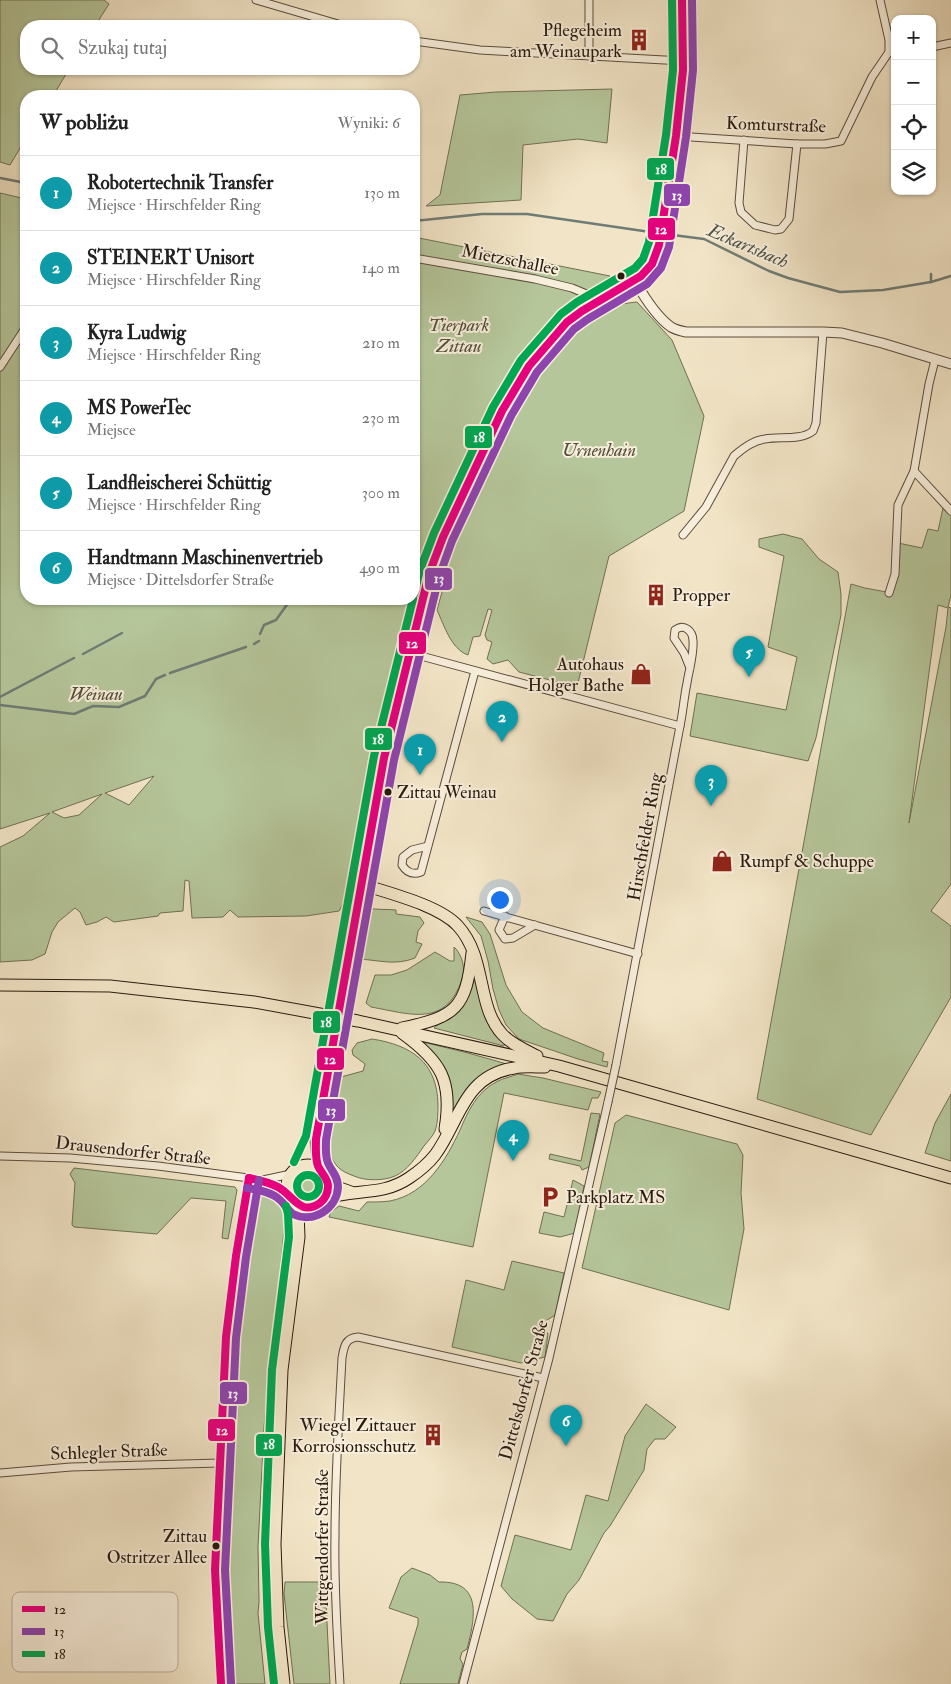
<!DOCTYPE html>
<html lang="pl">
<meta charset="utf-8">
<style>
:root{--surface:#fff;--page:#f2f2f2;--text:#222;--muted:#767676;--line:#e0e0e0;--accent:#111827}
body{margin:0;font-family:"IM FELL Double Pica",serif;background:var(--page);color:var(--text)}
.controls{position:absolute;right:15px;top:15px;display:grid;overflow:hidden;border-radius:10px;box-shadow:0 1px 4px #0004}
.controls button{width:45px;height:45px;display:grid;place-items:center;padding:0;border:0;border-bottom:1px solid var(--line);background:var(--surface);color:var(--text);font:25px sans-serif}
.you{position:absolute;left:499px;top:899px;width:18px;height:18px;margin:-12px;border:4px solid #fff;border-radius:50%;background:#1a73e8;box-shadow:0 0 0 8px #1a73e833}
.badge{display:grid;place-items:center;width:32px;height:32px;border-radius:50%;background:var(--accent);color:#fff;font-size:16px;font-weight:700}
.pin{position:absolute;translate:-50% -41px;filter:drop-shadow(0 1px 2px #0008)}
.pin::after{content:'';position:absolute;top:26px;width:18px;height:15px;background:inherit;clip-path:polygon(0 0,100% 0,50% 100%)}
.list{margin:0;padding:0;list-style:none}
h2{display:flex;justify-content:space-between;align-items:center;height:65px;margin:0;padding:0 20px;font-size:21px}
h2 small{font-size:16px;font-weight:400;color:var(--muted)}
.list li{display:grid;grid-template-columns:32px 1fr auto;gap:15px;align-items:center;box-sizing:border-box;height:75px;padding:0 20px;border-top:1px solid var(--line)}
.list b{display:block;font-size:19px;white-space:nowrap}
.list p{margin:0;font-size:16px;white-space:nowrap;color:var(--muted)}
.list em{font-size:16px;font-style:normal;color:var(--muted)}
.icon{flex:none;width:28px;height:28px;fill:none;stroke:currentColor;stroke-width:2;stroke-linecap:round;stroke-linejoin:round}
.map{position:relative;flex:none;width:951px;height:1684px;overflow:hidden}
.search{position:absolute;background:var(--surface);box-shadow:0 1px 4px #0004;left:20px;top:20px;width:400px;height:55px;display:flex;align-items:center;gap:12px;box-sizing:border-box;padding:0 18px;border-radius:20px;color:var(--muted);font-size:19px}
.panel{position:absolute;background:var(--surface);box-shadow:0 1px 4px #0004;left:20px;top:90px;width:400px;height:515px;border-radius:20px}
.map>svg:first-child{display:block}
.green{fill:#b5c69a;stroke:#6f7054;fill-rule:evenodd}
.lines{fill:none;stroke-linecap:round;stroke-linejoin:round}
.stream{stroke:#6e7c75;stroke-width:2.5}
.minor-casing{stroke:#5b4c3c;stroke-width:9}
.tertiary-casing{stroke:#5b4c3c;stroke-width:11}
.primary-casing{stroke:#29190e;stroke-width:13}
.trunk-casing{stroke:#29190e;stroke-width:13}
.minor{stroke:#f7eedb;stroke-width:7}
.tertiary{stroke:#f7eedb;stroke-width:9}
.primary{stroke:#f2e5c7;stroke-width:11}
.trunk{stroke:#f2e5c7;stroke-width:11}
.minor-bridge-casing{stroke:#5b4c3c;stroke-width:9;stroke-linecap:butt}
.primary-bridge-casing{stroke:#29190e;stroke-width:13;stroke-linecap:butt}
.minor-bridge{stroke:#f7eedb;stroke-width:7}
.primary-bridge{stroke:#f2e5c7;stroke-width:11}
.bus-1-casing{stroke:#f7eedb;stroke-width:11}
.bus-2-casing{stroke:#f7eedb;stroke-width:11}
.bus-3-casing{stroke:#f7eedb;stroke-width:11}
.bus-1{stroke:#e5007d;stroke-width:8}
.bus-2{stroke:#8e44ad;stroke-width:8}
.bus-3{stroke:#00a651;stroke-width:8}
.bus-dot{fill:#29190e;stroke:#f7eedb;stroke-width:2}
.labels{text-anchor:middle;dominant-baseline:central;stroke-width:4;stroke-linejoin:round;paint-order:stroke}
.bus-label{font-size:17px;fill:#29190e;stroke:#f7eedb;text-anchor:start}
.poi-label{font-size:18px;fill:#29190e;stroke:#f7eedb;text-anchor:end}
.street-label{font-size:18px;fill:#29190e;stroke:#f7eedb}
.park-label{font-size:18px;font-style:italic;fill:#534d38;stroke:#f7eedb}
.water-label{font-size:19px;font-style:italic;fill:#51534a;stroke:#f7eedb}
.key{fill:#f7eedb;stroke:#b9ae9e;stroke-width:1}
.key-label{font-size:14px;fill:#29190e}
.line-badge{stroke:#f7eedb;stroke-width:2}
.badge-label{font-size:14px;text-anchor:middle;font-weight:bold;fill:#fff}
</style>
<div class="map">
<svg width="951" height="1684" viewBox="0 0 951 1684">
<rect width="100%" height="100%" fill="#f2e5c7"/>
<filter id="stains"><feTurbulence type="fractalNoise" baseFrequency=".004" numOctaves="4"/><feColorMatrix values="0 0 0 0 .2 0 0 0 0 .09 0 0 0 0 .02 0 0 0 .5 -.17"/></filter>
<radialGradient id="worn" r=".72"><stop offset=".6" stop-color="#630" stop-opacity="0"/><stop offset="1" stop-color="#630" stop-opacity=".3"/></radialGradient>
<g class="green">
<polygon points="0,0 104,0 109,4 95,26 26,26 26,69 69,69 53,96 26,96 26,138 10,165 0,162"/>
<polygon points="612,89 607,143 578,139 523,145 521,200 426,206 440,195 460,95 496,92"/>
<path d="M0 193 26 199V599H414L385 707 353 878 349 892 339 911 306 916 238 917 230 910 223 917 192 918 189 881 185 880 183 911 160 913 158 916 114 922 106 917 97 922 86 925 80 912 75 908 58 922 52 932 45 954 32 960 0 962V847L23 836 50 813 0 829ZM154 776 129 805 105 793ZM102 794 79 815 64 818 52 812Z"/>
<polygon points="414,237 610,276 567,314 540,345 509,388 469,464 433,540 414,598"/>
<path d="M637 302 672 340 704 416 684 511 609 556 577 687 519 672 508 660 493 664 487 659 492 642 487 640 485 635 492 610 488 609 480 636 473 637 468 655C451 649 444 625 437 610L445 581 442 570C458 528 475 488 495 447 511 413 529 379 553 349 561 339 569 329 580 322 597 309 616 304 637 302Z"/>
<path d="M943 508 951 515V595L948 607 951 608V884L931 911 951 926V997L871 1135 757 1099 851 584 865 588 892 593C900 573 900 563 898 543L922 548 928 529 938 531ZM938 605 948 608 946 627 909 823Z"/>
<polygon points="783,534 802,539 819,559 838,572 841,594 841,615 816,738 808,761 690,736 697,693 786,710 797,657 768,647 784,556 759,547 759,539"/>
<path d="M367 908C378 910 386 909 396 910V914L420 917 424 923 418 931 416 942 422 944 415 958C395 966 379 960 358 959Z"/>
<polygon points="466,917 482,922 490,934 506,985 522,1012 543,1028 604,1053 602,1061 608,1062 607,1067 578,1059 519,1039 506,1025 499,1010 493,989 488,961 481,936"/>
<path d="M454 947C462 954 466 969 462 979 446 1028 410 1014 371 1007L366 1003 375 975H391L407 970 435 952 450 961H454Z"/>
<path d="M476 974 505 1043 504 1046 434 1028C439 1023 442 1023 447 1020 465 1010 471 991 476 974Z"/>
<path d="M372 1039C411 1045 437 1062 438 1104 438 1112 438 1123 435 1131 433 1136 428 1141 424 1146 417 1156 407 1171 395 1176 384 1181 365 1181 354 1176 340 1171 334 1166 329 1151L341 1077 363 1071 365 1064 353 1055 352 1050 357 1043Z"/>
<path d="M423 1042 468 1053 507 1064C481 1071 466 1086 454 1109L452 1108C453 1079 443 1063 423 1042Z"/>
<path d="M518 1074 543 1078 601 1092 598 1098H592L588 1110 504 1093 473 1247 329 1217 331 1212 339 1206 359 1211 367 1202C374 1202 382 1202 390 1201 426 1194 446 1160 460 1130 468 1111 477 1092 496 1082 503 1078 511 1077 518 1074Z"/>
<polygon points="951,1094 951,1161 925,1153 935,1123"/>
<polygon points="591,1113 600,1114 589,1167 582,1170 580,1166 549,1159 550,1154 581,1161"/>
<polygon points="626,1115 737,1144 743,1155 741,1193 744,1229 729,1310 582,1268 615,1123"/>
<polygon points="74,1168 235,1187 237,1190 228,1239 222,1238 226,1201 191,1198 157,1234 74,1227 72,1225 75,1183 70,1174"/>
<circle cx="308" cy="1185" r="16"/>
<polygon points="573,1180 584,1186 575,1233 560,1237 539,1233 544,1212 564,1217"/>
<polygon points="270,1189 283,1211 285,1221 264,1427 258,1547 259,1602 258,1613 265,1684 228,1684 223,1606 226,1483 228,1483 229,1480 226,1479 233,1335 236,1317 239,1317 238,1292 245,1254 246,1234 250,1208 255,1195 262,1190"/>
<polygon points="512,1261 564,1273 555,1315 544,1322 543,1326 548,1334 545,1357 521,1363 452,1347 466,1280 504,1290"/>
<polygon points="646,1404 676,1427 665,1439 655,1439 647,1449 644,1470 610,1526 604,1533 579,1580 567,1594 553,1621 537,1619 512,1599 501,1586 515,1535 571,1550 586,1495 608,1501 625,1436"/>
<path d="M412 1568 430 1575 439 1582C483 1581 475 1618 467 1649L462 1652 460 1659 463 1664 458 1684H400L418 1624V1618L389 1608 401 1577Z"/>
<polygon points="285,1582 325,1582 330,1684 294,1684 284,1594"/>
</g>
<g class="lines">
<g class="stream">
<polyline points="0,178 26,183"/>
<polyline points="414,221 482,214 527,214 657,233"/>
<polyline points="665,234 704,239 769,271 788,278 840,292 883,290 931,282 951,276"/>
<polyline points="931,274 931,282"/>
<polyline points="260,634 264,625 276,620 291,599"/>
<polyline points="254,644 259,641"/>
<polyline points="83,654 122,633"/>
<polyline points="170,673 246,647"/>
<polyline points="0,697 74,658"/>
<polyline points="0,705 74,714 93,706 119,707 145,696 156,679 165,675"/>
</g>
<g class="minor-casing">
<g id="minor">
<polyline points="256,0 345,26"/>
<polyline points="589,0 589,56"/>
<polyline points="414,41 480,50 683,61"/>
<polyline points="932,47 951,43"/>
<polyline points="676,136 797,144 825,144 841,141 872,77 889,52 889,40 880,0"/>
<polyline points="744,140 739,203 741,212 755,225 775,230 781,229 789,219 797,144"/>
<polyline points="414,258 535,279 572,288 591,296 596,303"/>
<polyline points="935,360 929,384 914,471 951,511"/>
<polyline points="0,367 26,327"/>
<path d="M683 535 706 507 734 456C742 449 755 440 765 439 780 436 800 441 813 431L816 423 823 332"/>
<polyline points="889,593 895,574 898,505 914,471"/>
<polyline points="410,653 680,726"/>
<path d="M428 846 412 850 403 857 402 865C407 873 413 875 421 872L475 671"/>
<polyline points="484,911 638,954"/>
<polyline points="505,916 499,930 505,939 513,938 535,925"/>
<path d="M616 1065 680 726C683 712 684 697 687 683 689 670 694 654 693 641 693 631 684 623 675 630L674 638 684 653 690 668"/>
<polyline points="0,1156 70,1158 158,1166 263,1180 291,1174"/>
<polyline points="264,1180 288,1192"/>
<polyline points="0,1473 71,1467 220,1463"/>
<polyline points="221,1684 215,1570 226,1337 236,1256 249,1178"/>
<path d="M340 1684C337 1635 334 1585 335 1536 335 1476 339 1417 342 1358 344 1347 345 1338 358 1337L543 1378"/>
<polyline points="463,1684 549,1358 608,1102"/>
</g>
</g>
<g class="tertiary-casing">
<path id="tertiary" d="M635 281C643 295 658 318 671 327 676 330 681 331 686 332H823L842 333 882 343 951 364"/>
</g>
<g class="primary-casing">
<g id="primary">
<polyline points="342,987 384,758 429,574 443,537 502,411 529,366 567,322 582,311 641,276 652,264 659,245 676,136 683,70 682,0"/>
<circle cx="308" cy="1186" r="21"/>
<polyline points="319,1169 316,1139 332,1044"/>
<polyline points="284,1684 278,1627 275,1544 282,1370 299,1237 298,1212 295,1203"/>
</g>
</g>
<g class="trunk-casing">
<g id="trunk">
<path d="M361 884C388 893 439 905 458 926 487 958 476 1005 502 1034 511 1044 525 1050 537 1056"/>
<polyline points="0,985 110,986 254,1002 358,1021 559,1066 951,1178"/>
<path d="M402 1028C456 1017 466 1008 472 953"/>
<path d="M402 1033C441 1061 453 1081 445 1129"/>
<polyline points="327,1180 337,1187 351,1192"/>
<path d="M324 1199C354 1188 381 1197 409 1178 418 1172 428 1164 435 1155 460 1121 463 1076 514 1068 524 1066 535 1067 545 1067"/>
</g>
</g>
<use href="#minor" class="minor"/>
<use href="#tertiary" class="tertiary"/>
<use href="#primary" class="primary"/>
<use href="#trunk" class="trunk"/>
<g class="minor-bridge-casing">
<polyline id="minor-bridge" points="608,1102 616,1065"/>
</g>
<g class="primary-bridge-casing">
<polyline id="primary-bridge" points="332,1044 342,987"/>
</g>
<use href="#minor-bridge" class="minor-bridge"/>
<use href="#primary-bridge" class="primary-bridge"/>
<g class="bus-1-casing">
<g id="bus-1">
<path d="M249 1178C259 1180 269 1182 278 1187 293 1195 300 1217 320 1203 325 1199 328 1193 328 1186 328 1178 321 1173 318 1166 315 1157 316 1148 316 1139L384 758 429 574 443 537 502 411 529 366 567 322 582 311 641 276 652 264 659 245 676 136 683 70 682 0"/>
<polyline points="221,1684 215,1570 226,1337 236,1256 249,1178"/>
</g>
</g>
<g class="bus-2-casing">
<g id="bus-2">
<path d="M247 1188C258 1190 272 1192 280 1200 285 1204 287 1210 293 1214 313 1224 337 1209 338 1187 338 1176 332 1172 328 1163 325 1156 326 1147 326 1140L394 760 439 577 452 541 511 416 537 372 574 329 588 319 647 284 661 268 669 247 686 137 693 70 692 0"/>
<polyline points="231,1683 225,1570 236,1338 246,1257 259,1180"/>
</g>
</g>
<g class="bus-3-casing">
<g id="bus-3">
<polyline points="414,594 420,570 434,533 493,407 521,360 561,314 577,302 635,268 643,259 649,242 666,135 673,70 672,0"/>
<polyline points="294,1162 306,1136 374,756 413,599"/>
<circle cx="308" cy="1186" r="11"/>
<polyline points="274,1684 268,1627 265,1544 272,1370 289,1237 288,1214 286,1206"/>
</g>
</g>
<use href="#bus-1" class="bus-1"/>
<use href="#bus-2" class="bus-2"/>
<use href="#bus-3" class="bus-3"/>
</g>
<defs>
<g id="building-bare" transform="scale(1.725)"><path d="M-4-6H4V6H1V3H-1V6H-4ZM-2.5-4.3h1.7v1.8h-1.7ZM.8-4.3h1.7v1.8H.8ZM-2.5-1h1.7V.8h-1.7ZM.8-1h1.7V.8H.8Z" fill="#8f2418" stroke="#f7eedb" stroke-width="2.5" paint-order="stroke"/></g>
<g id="shop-bare" transform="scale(1.725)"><path d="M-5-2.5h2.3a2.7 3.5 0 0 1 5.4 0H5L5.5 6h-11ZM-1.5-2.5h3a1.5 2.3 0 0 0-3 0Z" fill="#8f2418" stroke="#f7eedb" stroke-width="2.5" paint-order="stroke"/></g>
<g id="parking-bare" transform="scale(1.725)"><path d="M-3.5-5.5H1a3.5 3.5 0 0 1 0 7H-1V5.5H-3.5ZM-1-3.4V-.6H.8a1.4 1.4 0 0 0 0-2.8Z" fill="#8f2418" stroke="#f7eedb" stroke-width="2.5" paint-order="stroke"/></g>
</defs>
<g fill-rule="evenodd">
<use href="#building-bare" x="639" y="40"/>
<use href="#building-bare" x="656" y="595"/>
<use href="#shop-bare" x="641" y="674"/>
<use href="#shop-bare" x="722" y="861"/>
<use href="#parking-bare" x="550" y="1197"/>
<use href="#building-bare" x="433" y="1435"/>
</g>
<g class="bus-dot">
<circle cx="621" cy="276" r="4.5"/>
<circle cx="388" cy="792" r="4.5"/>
<circle cx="216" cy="1546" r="4.5"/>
</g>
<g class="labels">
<g class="bus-label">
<text x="397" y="792">Zittau Weinau</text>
<text x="207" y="1536" text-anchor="end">Zittau<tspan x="207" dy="21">Ostritzer Allee</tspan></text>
</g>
<g class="poi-label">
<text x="622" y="30">Pflegeheim<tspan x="622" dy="21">am Weinaupark</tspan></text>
<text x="672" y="595" text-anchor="start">Propper</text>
<text x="624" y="664">Autohaus<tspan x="624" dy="21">Holger Bathe</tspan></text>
<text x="739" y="861" text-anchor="start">Rumpf &amp; Schuppe</text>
<text x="566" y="1197" text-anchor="start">Parkplatz MS</text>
<text x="416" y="1425">Wiegel Zittauer<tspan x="416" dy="21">Korrosionsschutz</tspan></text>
</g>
<g class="street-label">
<text transform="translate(776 125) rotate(2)">Komturstraße</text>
<text transform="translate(510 260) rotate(11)">Mietzschallee</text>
<text transform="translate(645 837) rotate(-80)">Hirschfelder Ring</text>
<text transform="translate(133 1151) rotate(6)">Drausendorfer Straße</text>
<text transform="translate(524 1390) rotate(-75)">Dittelsdorfer Straße</text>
<text transform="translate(109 1452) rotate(-2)">Schlegler Straße</text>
<text transform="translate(322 1547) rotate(-90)">Wittgendorfer Straße</text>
</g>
<g class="park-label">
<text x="459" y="325">Tierpark<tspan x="459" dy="21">Zittau</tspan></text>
<text x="599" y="450">Urnenhain</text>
<text x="96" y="694">Weinau</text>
</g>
<g class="water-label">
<text transform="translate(748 246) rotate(23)">Eckartsbach</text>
</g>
</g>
<rect x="12" y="1592" width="166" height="80" rx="8" class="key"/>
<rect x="22" y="1606" width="23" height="6" fill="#e5007d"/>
<rect x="22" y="1628" width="23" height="7" fill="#8e44ad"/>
<rect x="22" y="1651" width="23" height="6" fill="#00a651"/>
<g class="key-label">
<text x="54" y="1614">12</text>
<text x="54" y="1636">13</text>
<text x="54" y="1659">18</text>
</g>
<g class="line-badge">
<rect x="646" y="157" width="29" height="24" rx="5" fill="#00a651"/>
<rect x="663" y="183" width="28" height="24" rx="5" fill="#8e44ad"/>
<rect x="647" y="217" width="29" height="24" rx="5" fill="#e5007d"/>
<rect x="464" y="425" width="29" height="24" rx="5" fill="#00a651"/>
<rect x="424" y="567" width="29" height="24" rx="5" fill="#8e44ad"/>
<rect x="398" y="631" width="29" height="24" rx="5" fill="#e5007d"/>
<rect x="364" y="727" width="29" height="24" rx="5" fill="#00a651"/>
<rect x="312" y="1010" width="29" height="24" rx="5" fill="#00a651"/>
<rect x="316" y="1047" width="29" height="24" rx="5" fill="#e5007d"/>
<rect x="317" y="1098" width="29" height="24" rx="5" fill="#8e44ad"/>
<rect x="219" y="1381" width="29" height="24" rx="5" fill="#8e44ad"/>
<rect x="207" y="1418" width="29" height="24" rx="5" fill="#e5007d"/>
<rect x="255" y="1433" width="28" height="24" rx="5" fill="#00a651"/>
</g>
<g class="badge-label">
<text x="661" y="174">18</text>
<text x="677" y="200">13</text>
<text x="661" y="234">12</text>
<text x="479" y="442">18</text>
<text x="439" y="583">13</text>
<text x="412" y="648">12</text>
<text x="378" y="744">18</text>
<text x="326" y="1027">18</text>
<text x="330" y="1064">12</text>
<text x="331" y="1115">13</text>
<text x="233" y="1398">13</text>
<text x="222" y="1435">12</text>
<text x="269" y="1449">18</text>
</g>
<rect width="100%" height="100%" filter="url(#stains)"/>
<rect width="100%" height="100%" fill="url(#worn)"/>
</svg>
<div class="controls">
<button>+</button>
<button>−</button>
<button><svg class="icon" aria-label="locate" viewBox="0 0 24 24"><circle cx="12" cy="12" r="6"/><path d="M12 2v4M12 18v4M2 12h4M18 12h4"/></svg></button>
<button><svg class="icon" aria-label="layers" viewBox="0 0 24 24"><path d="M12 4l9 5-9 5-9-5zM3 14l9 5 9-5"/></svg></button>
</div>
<div class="you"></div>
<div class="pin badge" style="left:420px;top:775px;background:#0f9aa8">1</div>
<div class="pin badge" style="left:502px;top:742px;background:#0f9aa8">2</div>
<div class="pin badge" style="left:711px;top:806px;background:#0f9aa8">3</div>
<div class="pin badge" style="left:513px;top:1161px;background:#0f9aa8">4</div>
<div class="pin badge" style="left:749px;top:677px;background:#0f9aa8">5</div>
<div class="pin badge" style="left:566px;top:1446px;background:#0f9aa8">6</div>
<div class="search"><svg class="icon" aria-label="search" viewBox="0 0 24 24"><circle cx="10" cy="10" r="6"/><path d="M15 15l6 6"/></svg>Szukaj tutaj</div>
<section class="panel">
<h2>W pobliżu<small>Wyniki: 6</small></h2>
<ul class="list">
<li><span class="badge" style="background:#0f9aa8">1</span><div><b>Robotertechnik Transfer</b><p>Miejsce · Hirschfelder Ring</p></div><em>130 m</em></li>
<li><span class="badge" style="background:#0f9aa8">2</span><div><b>STEINERT Unisort</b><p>Miejsce · Hirschfelder Ring</p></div><em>140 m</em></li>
<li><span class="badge" style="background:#0f9aa8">3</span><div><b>Kyra Ludwig</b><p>Miejsce · Hirschfelder Ring</p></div><em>210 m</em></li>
<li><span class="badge" style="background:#0f9aa8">4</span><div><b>MS PowerTec</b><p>Miejsce</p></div><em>230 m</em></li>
<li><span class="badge" style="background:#0f9aa8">5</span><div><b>Landfleischerei Schüttig</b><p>Miejsce · Hirschfelder Ring</p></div><em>300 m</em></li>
<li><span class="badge" style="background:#0f9aa8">6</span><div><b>Handtmann Maschinenvertrieb</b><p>Miejsce · Dittelsdorfer Straße</p></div><em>490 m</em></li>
</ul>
</section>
</div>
